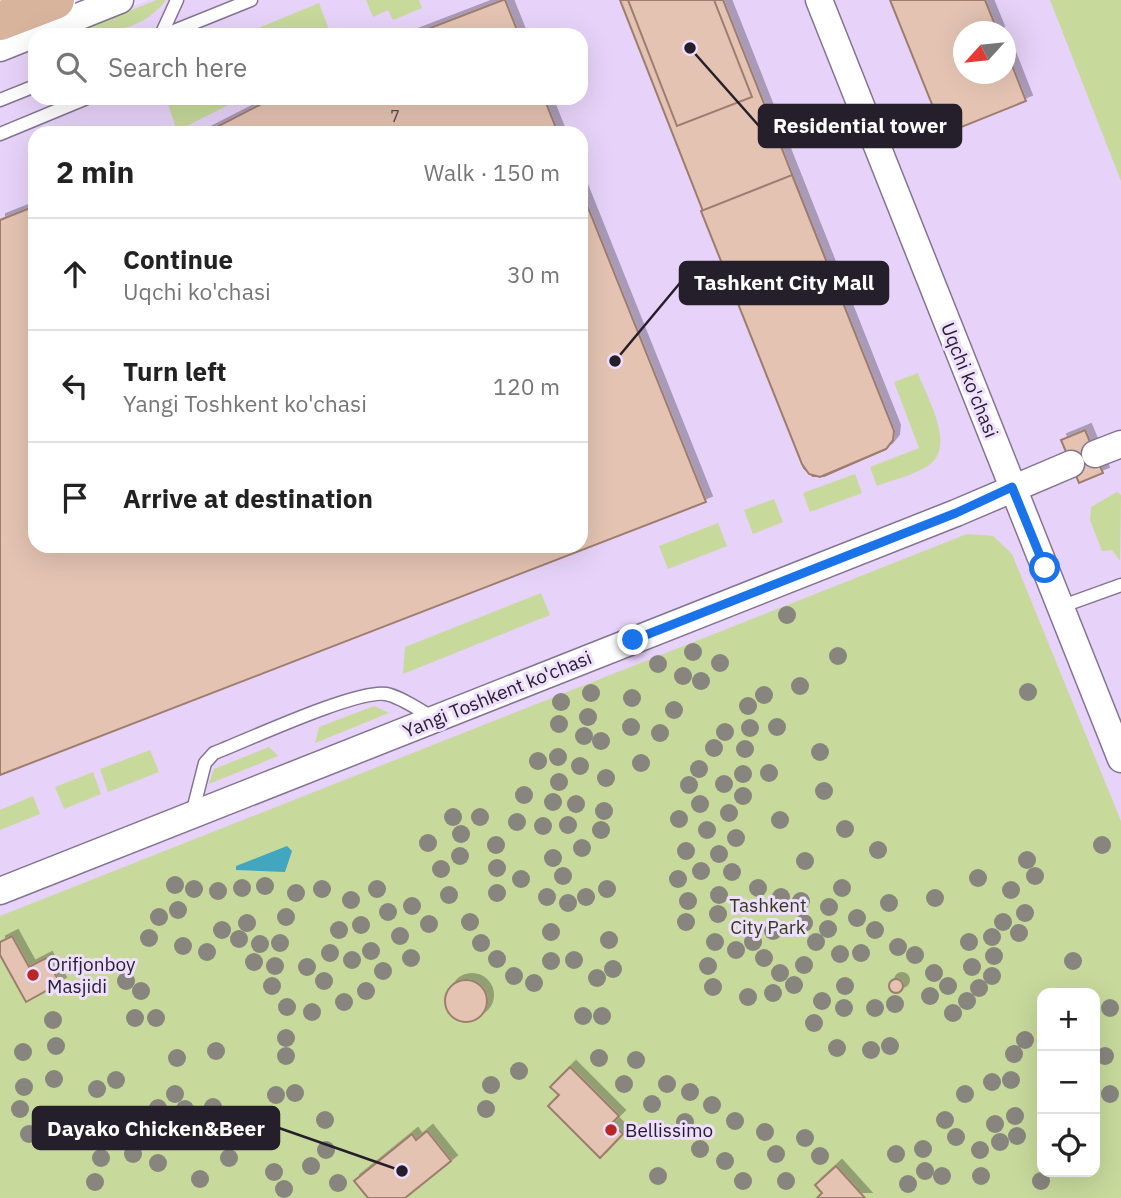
<!DOCTYPE html>
<meta charset="utf-8">
<style>
:root{--surface:#fff;--page:#f6f6f6;--text:#222;--muted:#767676;--line:#e0e0e0}
body{margin:0;font-family:"IBM Plex Sans",sans-serif;background:var(--page);color:var(--text)}
.controls{position:absolute;right:21px;bottom:21px;display:grid;overflow:hidden;border-radius:14px;box-shadow:0 7px 28px #0002}
.controls button{width:63px;height:63px;display:grid;place-items:center;padding:0;border:0;border-bottom:2px solid var(--line);background:var(--surface);color:var(--text);font:35px sans-serif}
.compass{position:absolute;left:953px;top:21px;width:63px;height:63px;border-radius:50%;background:var(--surface);box-shadow:0 7px 28px #0002;rotate:243deg}
.stop{position:absolute;width:21px;height:21px;margin:-16px;border:5px solid #1a73e8;border-radius:50%;background:#fff}
.stop.end{background:#1a73e8;border-color:#fff;box-shadow:0 2px 7px #0008}
.list{margin:0;padding:0;list-style:none}
h2{display:flex;justify-content:space-between;align-items:center;height:91px;margin:0;padding:0 28px;font-size:30px}
h2 small{font-size:23px;font-weight:400;color:var(--muted)}
.list li{display:grid;grid-template-columns:46px 1fr auto;gap:21px;align-items:center;box-sizing:border-box;height:112px;padding:0 28px;border-top:2px solid var(--line)}
.list b{display:block;font-size:26px;white-space:nowrap}
.list p{margin:0;font-size:23px;white-space:nowrap;color:var(--muted)}
.list em{font-size:23px;font-style:normal;color:var(--muted)}
.icon{flex:none;width:38px;height:38px;fill:none;stroke:currentColor;stroke-width:2;stroke-linecap:round;stroke-linejoin:round}
.map{position:relative;flex:none;width:1121px;height:1198px;overflow:hidden}
.search{position:absolute;background:var(--surface);box-shadow:0 7px 28px #0002;left:28px;top:28px;width:560px;height:77px;display:flex;align-items:center;gap:18px;box-sizing:border-box;padding:0 24px;border-radius:21px;color:var(--muted);font-size:26px}
.panel{position:absolute;background:var(--surface);box-shadow:0 7px 28px #0002;left:28px;top:126px;width:560px;height:427px;border-radius:21px}
.map>svg:first-child{display:block}
.built{fill:#e7d3f9;fill-rule:evenodd}
.green{fill:#c7d99b;fill-rule:evenodd}
.water{fill:#42a6c0}
.building{fill:#e4c3b2;stroke:#9d7d6e;stroke-width:2;filter:url(#shadow)}
.lines{fill:none;stroke-linecap:round;stroke-linejoin:round}
.service-casing{stroke:#837490;stroke-width:15}
.minor-casing{stroke:#837490;stroke-width:29}
.primary-casing{stroke:#fff;stroke-width:41}
.service{stroke:#fff;stroke-width:12}
.minor{stroke:#fff;stroke-width:26}
.primary{stroke:#d9b49d;stroke-width:38}
.tree{fill:#87857e}
.route{stroke:#1a73e8;stroke-width:9}
.poi-dot{fill:#b72728;stroke:#efdffe;stroke-width:2.5}
.labels{text-anchor:middle;dominant-baseline:central;stroke-width:6;stroke-linejoin:round;paint-order:stroke}
.number-label{font-size:16px;fill:#55484d}
.street-label{font-size:19px;fill:#251f2b;stroke:#efdffe}
.park-label{font-size:19px;fill:#323c15;stroke:#efdffe}
.poi-label{font-size:19px;fill:#251f2b;stroke:#efdffe;text-anchor:start}
.leader{fill:none;stroke:#251f2b;stroke-width:2.5}
.callout-dot{fill:#251f2b;stroke:#efdffe;stroke-width:2.5}
.callout{fill:#251f2b;stroke:#251f2b;stroke-width:2.5}
.callout-label{font-size:21px;text-anchor:middle;font-weight:bold;fill:#fff}
</style>
<div class="map">
<svg width="1121" height="1198" viewBox="0 0 1121 1198">
<defs>
<filter id="shadow"><feDropShadow dx="6" dy="-6" stdDeviation="0" flood-color="#0004"/></filter>
</defs>
<rect width="100%" height="100%" fill="#efdffe"/>
<path class="built" d="M149 0H1121V1198H0V58L35 44V98H581V35H59ZM964 32H1006V74H964ZM35 133H581V546H35ZM1042 993H1095V1172H1042Z"/>
<g class="green">
<path d="M157 0H166C145 30 103 35 68 35Z"/>
<polygon points="366,0 419,0 422,8 393,20 388,10 373,17"/>
<polygon points="1050,0 1121,0 1121,181"/>
<polygon points="319,3 331,35 241,35"/>
<polygon points="166,98 242,98 177,131"/>
<path d="M918 373C926 396 957 446 929 465 915 475 894 479 877 486L870 467 919 448 894 382Z"/>
<polygon points="855,474 862,493 810,512 803,493"/>
<polygon points="1117,492 1121,495 1120,561 1112,550 1102,551 1090,520 1091,507"/>
<polygon points="774,499 783,522 753,534 744,510"/>
<polygon points="718,523 727,546 668,569 659,546"/>
<path d="M967 534 993 536 1012 554 1121 821V1198H0V916ZM1042 993H1095V1172H1042Z"/>
<polygon points="541,593 550,615 403,674 405,647"/>
<polygon points="374,706 389,713 315,743 319,727"/>
<polygon points="269,747 278,756 209,784 214,769"/>
<polygon points="150,750 159,772 108,792 100,769"/>
<polygon points="93,772 101,794 64,809 55,787"/>
<polygon points="33,796 40,814 0,830 0,810"/>
</g>
<polygon class="water" points="287,846 292,851 285,872 236,870 236,866"/>
<g class="building">
<polygon points="505,0 519,35 412,35 503,0"/>
<polygon points="620,0 723,0 892,427 893,440 886,449 824,476 813,476 804,468"/>
<polygon points="628,0 714,0 752,97 677,126"/>
<polygon points="890,0 985,0 998,32 964,32 964,74 1006,74 1006,50 1026,101 944,134"/>
<polygon points="273,98 544,98 558,133 205,133"/>
<polygon points="792,175 894,431 893,440 886,449 820,477 809,474 802,464 701,211"/>
<polygon points="581,190 706,502 0,775 0,220 35,206 35,546 581,546"/>
<polygon points="1085,430 1103,473 1079,483 1061,440"/>
<polygon points="12,936 29,967 46,958 60,983 26,1002 0,955 0,942"/>
<circle cx="896" cy="986" r="7"/>
<circle cx="466" cy="1001" r="21"/>
<polygon points="570,1067 619,1116 612,1123 623,1134 600,1158 548,1106 559,1095 550,1087"/>
<polygon points="427,1131 451,1161 405,1198 368,1198 354,1181 412,1134 416,1140"/>
<polygon points="836,1166 865,1198 817,1198 822,1193 815,1185"/>
</g>
<g class="lines">
<g class="service-casing">
<g id="service">
<polyline points="161,35 177,0"/>
<polyline points="164,35 251,0"/>
<polyline points="0,100 35,86"/>
<polyline points="0,134 87,98"/>
<polyline points="1060,607 1121,585"/>
<path d="M192 814 205 763 214 753C248 740 357 689 386 694 402 697 420 711 434 718"/>
</g>
</g>
<g class="minor-casing">
<g id="minor">
<polyline points="819,0 1121,759"/>
<polyline points="0,48 120,0"/>
<polyline points="1095,454 1121,444"/>
<polyline points="0,891 956,513 1071,464"/>
</g>
</g>
<g class="primary-casing">
<polyline id="primary" points="0,21 55,0"/>
</g>
<use href="#service" class="service"/>
<use href="#minor" class="minor"/>
<use href="#primary" class="primary"/>
</g>
<g class="tree">
<circle cx="787" cy="615" r="9"/>
<circle cx="693" cy="652" r="9"/>
<circle cx="838" cy="656" r="9"/>
<circle cx="720" cy="663" r="9"/>
<circle cx="658" cy="664" r="9"/>
<circle cx="683" cy="676" r="9"/>
<circle cx="701" cy="681" r="9"/>
<circle cx="800" cy="686" r="9"/>
<circle cx="1028" cy="692" r="9"/>
<circle cx="591" cy="693" r="9"/>
<circle cx="764" cy="695" r="9"/>
<circle cx="632" cy="698" r="9"/>
<circle cx="561" cy="702" r="9"/>
<circle cx="748" cy="706" r="9"/>
<circle cx="674" cy="710" r="9"/>
<circle cx="588" cy="717" r="9"/>
<circle cx="559" cy="724" r="9"/>
<circle cx="631" cy="727" r="9"/>
<circle cx="777" cy="727" r="9"/>
<circle cx="750" cy="728" r="9"/>
<circle cx="725" cy="732" r="9"/>
<circle cx="660" cy="733" r="9"/>
<circle cx="584" cy="736" r="9"/>
<circle cx="601" cy="741" r="9"/>
<circle cx="714" cy="748" r="9"/>
<circle cx="745" cy="749" r="9"/>
<circle cx="820" cy="752" r="9"/>
<circle cx="558" cy="757" r="9"/>
<circle cx="538" cy="761" r="9"/>
<circle cx="641" cy="763" r="9"/>
<circle cx="580" cy="766" r="9"/>
<circle cx="699" cy="769" r="9"/>
<circle cx="769" cy="773" r="9"/>
<circle cx="743" cy="774" r="9"/>
<circle cx="606" cy="778" r="9"/>
<circle cx="559" cy="782" r="9"/>
<circle cx="724" cy="784" r="9"/>
<circle cx="689" cy="785" r="9"/>
<circle cx="824" cy="791" r="9"/>
<circle cx="524" cy="795" r="9"/>
<circle cx="743" cy="796" r="9"/>
<circle cx="553" cy="802" r="9"/>
<circle cx="576" cy="804" r="9"/>
<circle cx="700" cy="804" r="9"/>
<circle cx="604" cy="811" r="9"/>
<circle cx="729" cy="813" r="9"/>
<circle cx="453" cy="817" r="9"/>
<circle cx="480" cy="817" r="9"/>
<circle cx="679" cy="819" r="9"/>
<circle cx="780" cy="820" r="9"/>
<circle cx="517" cy="822" r="9"/>
<circle cx="568" cy="825" r="9"/>
<circle cx="543" cy="826" r="9"/>
<circle cx="845" cy="829" r="9"/>
<circle cx="601" cy="830" r="9"/>
<circle cx="707" cy="830" r="9"/>
<circle cx="461" cy="834" r="9"/>
<circle cx="736" cy="838" r="9"/>
<circle cx="428" cy="843" r="9"/>
<circle cx="496" cy="845" r="9"/>
<circle cx="1102" cy="845" r="9"/>
<circle cx="582" cy="848" r="9"/>
<circle cx="878" cy="850" r="9"/>
<circle cx="686" cy="851" r="9"/>
<circle cx="719" cy="854" r="9"/>
<circle cx="460" cy="856" r="9"/>
<circle cx="553" cy="858" r="9"/>
<circle cx="1027" cy="860" r="9"/>
<circle cx="805" cy="861" r="9"/>
<circle cx="497" cy="868" r="9"/>
<circle cx="441" cy="869" r="9"/>
<circle cx="701" cy="871" r="9"/>
<circle cx="732" cy="872" r="9"/>
<circle cx="563" cy="876" r="9"/>
<circle cx="1035" cy="876" r="9"/>
<circle cx="978" cy="878" r="9"/>
<circle cx="521" cy="879" r="9"/>
<circle cx="678" cy="879" r="9"/>
<circle cx="175" cy="885" r="9"/>
<circle cx="265" cy="886" r="9"/>
<circle cx="242" cy="888" r="9"/>
<circle cx="758" cy="888" r="9"/>
<circle cx="842" cy="888" r="9"/>
<circle cx="194" cy="889" r="9"/>
<circle cx="322" cy="889" r="9"/>
<circle cx="377" cy="889" r="9"/>
<circle cx="607" cy="889" r="9"/>
<circle cx="1011" cy="890" r="9"/>
<circle cx="218" cy="891" r="9"/>
<circle cx="296" cy="893" r="9"/>
<circle cx="497" cy="893" r="9"/>
<circle cx="449" cy="895" r="9"/>
<circle cx="719" cy="895" r="9"/>
<circle cx="547" cy="897" r="9"/>
<circle cx="586" cy="897" r="9"/>
<circle cx="781" cy="897" r="9"/>
<circle cx="935" cy="898" r="9"/>
<circle cx="351" cy="900" r="9"/>
<circle cx="688" cy="901" r="9"/>
<circle cx="801" cy="901" r="9"/>
<circle cx="568" cy="903" r="9"/>
<circle cx="889" cy="903" r="9"/>
<circle cx="412" cy="906" r="9"/>
<circle cx="829" cy="907" r="9"/>
<circle cx="178" cy="910" r="9"/>
<circle cx="388" cy="912" r="9"/>
<circle cx="1025" cy="913" r="9"/>
<circle cx="718" cy="914" r="9"/>
<circle cx="159" cy="917" r="9"/>
<circle cx="286" cy="917" r="9"/>
<circle cx="857" cy="918" r="9"/>
<circle cx="470" cy="922" r="9"/>
<circle cx="686" cy="922" r="9"/>
<circle cx="1003" cy="922" r="9"/>
<circle cx="247" cy="923" r="9"/>
<circle cx="804" cy="923" r="9"/>
<circle cx="429" cy="924" r="9"/>
<circle cx="361" cy="925" r="9"/>
<circle cx="828" cy="929" r="9"/>
<circle cx="222" cy="930" r="9"/>
<circle cx="339" cy="930" r="9"/>
<circle cx="875" cy="930" r="9"/>
<circle cx="773" cy="931" r="9"/>
<circle cx="551" cy="932" r="9"/>
<circle cx="1019" cy="933" r="9"/>
<circle cx="400" cy="936" r="9"/>
<circle cx="992" cy="937" r="9"/>
<circle cx="149" cy="938" r="9"/>
<circle cx="239" cy="939" r="9"/>
<circle cx="609" cy="940" r="9"/>
<circle cx="715" cy="942" r="9"/>
<circle cx="753" cy="942" r="9"/>
<circle cx="816" cy="942" r="9"/>
<circle cx="969" cy="942" r="9"/>
<circle cx="280" cy="943" r="9"/>
<circle cx="481" cy="943" r="9"/>
<circle cx="260" cy="944" r="9"/>
<circle cx="183" cy="946" r="9"/>
<circle cx="898" cy="947" r="9"/>
<circle cx="736" cy="950" r="9"/>
<circle cx="371" cy="951" r="9"/>
<circle cx="207" cy="952" r="9"/>
<circle cx="330" cy="953" r="9"/>
<circle cx="861" cy="953" r="9"/>
<circle cx="840" cy="954" r="9"/>
<circle cx="915" cy="955" r="9"/>
<circle cx="994" cy="956" r="9"/>
<circle cx="411" cy="958" r="9"/>
<circle cx="764" cy="958" r="9"/>
<circle cx="497" cy="959" r="9"/>
<circle cx="352" cy="960" r="9"/>
<circle cx="574" cy="960" r="9"/>
<circle cx="551" cy="961" r="9"/>
<circle cx="1073" cy="961" r="9"/>
<circle cx="254" cy="962" r="9"/>
<circle cx="804" cy="965" r="9"/>
<circle cx="275" cy="966" r="9"/>
<circle cx="708" cy="966" r="9"/>
<circle cx="307" cy="967" r="9"/>
<circle cx="972" cy="967" r="9"/>
<circle cx="613" cy="969" r="9"/>
<circle cx="383" cy="971" r="9"/>
<circle cx="780" cy="973" r="9"/>
<circle cx="934" cy="973" r="9"/>
<circle cx="514" cy="976" r="9"/>
<circle cx="992" cy="976" r="9"/>
<circle cx="597" cy="978" r="9"/>
<circle cx="126" cy="981" r="9"/>
<circle cx="324" cy="981" r="9"/>
<circle cx="534" cy="983" r="9"/>
<circle cx="794" cy="985" r="9"/>
<circle cx="272" cy="986" r="9"/>
<circle cx="845" cy="986" r="9"/>
<circle cx="948" cy="986" r="9"/>
<circle cx="713" cy="987" r="9"/>
<circle cx="979" cy="988" r="9"/>
<circle cx="141" cy="991" r="9"/>
<circle cx="366" cy="991" r="9"/>
<circle cx="773" cy="993" r="9"/>
<circle cx="930" cy="996" r="9"/>
<circle cx="748" cy="997" r="9"/>
<circle cx="822" cy="1001" r="9"/>
<circle cx="967" cy="1001" r="9"/>
<circle cx="344" cy="1002" r="9"/>
<circle cx="895" cy="1004" r="9"/>
<circle cx="287" cy="1007" r="9"/>
<circle cx="844" cy="1008" r="9"/>
<circle cx="875" cy="1008" r="9"/>
<circle cx="1110" cy="1008" r="9"/>
<circle cx="312" cy="1012" r="9"/>
<circle cx="953" cy="1013" r="9"/>
<circle cx="583" cy="1016" r="9"/>
<circle cx="602" cy="1016" r="9"/>
<circle cx="135" cy="1018" r="9"/>
<circle cx="156" cy="1018" r="9"/>
<circle cx="53" cy="1020" r="9"/>
<circle cx="814" cy="1023" r="9"/>
<circle cx="286" cy="1038" r="9"/>
<circle cx="1025" cy="1040" r="9"/>
<circle cx="56" cy="1046" r="9"/>
<circle cx="890" cy="1046" r="9"/>
<circle cx="837" cy="1048" r="9"/>
<circle cx="871" cy="1050" r="9"/>
<circle cx="216" cy="1051" r="9"/>
<circle cx="23" cy="1052" r="9"/>
<circle cx="1014" cy="1054" r="9"/>
<circle cx="286" cy="1056" r="9"/>
<circle cx="1105" cy="1056" r="9"/>
<circle cx="177" cy="1058" r="9"/>
<circle cx="599" cy="1058" r="9"/>
<circle cx="636" cy="1060" r="9"/>
<circle cx="519" cy="1071" r="9"/>
<circle cx="54" cy="1079" r="9"/>
<circle cx="116" cy="1080" r="9"/>
<circle cx="1011" cy="1080" r="9"/>
<circle cx="992" cy="1082" r="9"/>
<circle cx="624" cy="1084" r="9"/>
<circle cx="667" cy="1084" r="9"/>
<circle cx="491" cy="1085" r="9"/>
<circle cx="24" cy="1087" r="9"/>
<circle cx="97" cy="1089" r="9"/>
<circle cx="690" cy="1092" r="9"/>
<circle cx="295" cy="1093" r="9"/>
<circle cx="175" cy="1094" r="9"/>
<circle cx="965" cy="1094" r="9"/>
<circle cx="1110" cy="1094" r="9"/>
<circle cx="276" cy="1095" r="9"/>
<circle cx="652" cy="1104" r="9"/>
<circle cx="712" cy="1105" r="9"/>
<circle cx="213" cy="1107" r="9"/>
<circle cx="158" cy="1108" r="9"/>
<circle cx="20" cy="1109" r="9"/>
<circle cx="185" cy="1109" r="9"/>
<circle cx="486" cy="1109" r="9"/>
<circle cx="1015" cy="1116" r="9"/>
<circle cx="325" cy="1120" r="9"/>
<circle cx="945" cy="1120" r="9"/>
<circle cx="735" cy="1121" r="9"/>
<circle cx="685" cy="1122" r="9"/>
<circle cx="995" cy="1124" r="9"/>
<circle cx="765" cy="1132" r="9"/>
<circle cx="29" cy="1134" r="9"/>
<circle cx="1017" cy="1136" r="9"/>
<circle cx="956" cy="1137" r="9"/>
<circle cx="805" cy="1138" r="9"/>
<circle cx="202" cy="1141" r="9"/>
<circle cx="1000" cy="1142" r="9"/>
<circle cx="700" cy="1149" r="9"/>
<circle cx="923" cy="1149" r="9"/>
<circle cx="326" cy="1150" r="9"/>
<circle cx="980" cy="1150" r="9"/>
<circle cx="133" cy="1154" r="9"/>
<circle cx="776" cy="1154" r="9"/>
<circle cx="896" cy="1154" r="9"/>
<circle cx="820" cy="1156" r="9"/>
<circle cx="101" cy="1158" r="9"/>
<circle cx="229" cy="1158" r="9"/>
<circle cx="725" cy="1161" r="9"/>
<circle cx="158" cy="1163" r="9"/>
<circle cx="311" cy="1166" r="9"/>
<circle cx="925" cy="1171" r="9"/>
<circle cx="274" cy="1172" r="9"/>
<circle cx="658" cy="1176" r="9"/>
<circle cx="942" cy="1176" r="9"/>
<circle cx="981" cy="1176" r="9"/>
<circle cx="200" cy="1179" r="9"/>
<circle cx="743" cy="1181" r="9"/>
<circle cx="786" cy="1181" r="9"/>
<circle cx="1041" cy="1181" r="9"/>
<circle cx="95" cy="1182" r="9"/>
<circle cx="338" cy="1183" r="9"/>
<circle cx="908" cy="1184" r="9"/>
<circle cx="284" cy="1189" r="9"/>
</g>
<g class="lines">
<polyline class="route" points="633,640 956,513 1012,487 1045,568"/>
</g>
<g class="poi-dot">
<circle cx="33" cy="975" r="7"/>
<circle cx="611" cy="1130" r="7"/>
</g>
<g class="labels">
<g class="number-label">
<text x="395" y="116">7</text>
</g>
<g class="street-label">
<text transform="translate(970 380) rotate(68)">Uqchi ko'chasi</text>
<text transform="translate(497 694) rotate(-22)">Yangi Toshkent ko'chasi</text>
</g>
<g class="park-label">
<text x="768" y="905">Tashkent<tspan x="768" dy="22">City Park</tspan></text>
</g>
<g class="poi-label">
<text x="47" y="964">Orifjonboy<tspan x="47" dy="22">Masjidi</tspan></text>
<text x="625" y="1130">Bellissimo</text>
</g>
</g>
<path class="leader" d="M690 48L759 126M615 361L680 283M402 1171L279 1128"/>
<g class="callout-dot">
<circle cx="690" cy="48" r="7"/>
<circle cx="615" cy="361" r="7"/>
<circle cx="402" cy="1171" r="7"/>
</g>
<g class="callout">
<rect x="759" y="105" width="202" height="42" rx="7"/>
<rect x="680" y="262" width="208" height="42" rx="7"/>
<rect x="33" y="1107" width="246" height="42" rx="7"/>
</g>
<g class="callout-label">
<text x="860" y="133">Residential tower</text>
<text x="784" y="290">Tashkent City Mall</text>
<text x="156" y="1136">Dayako Chicken&amp;Beer</text>
</g>
</svg>
<div class="controls">
<button>+</button>
<button>−</button>
<button><svg class="icon" aria-label="locate" viewBox="0 0 24 24"><circle cx="12" cy="12" r="6"/><path d="M12 2v4M12 18v4M2 12h4M18 12h4"/></svg></button>
</div>
<svg class="compass" viewBox="-18 -18 36 36"><path d="M0-13l5 13h-10z" fill="#e53935"/><path d="M0 13l5-13h-10z" fill="#767676"/></svg>
<div class="stop" style="left:1045px;top:568px"></div>
<div class="stop end" style="left:633px;top:640px"></div>
<div class="search"><svg class="icon" aria-label="search" viewBox="0 0 24 24"><circle cx="10" cy="10" r="6"/><path d="M15 15l6 6"/></svg>Search here</div>
<section class="panel">
<h2>2 min<small>Walk · 150 m</small></h2>
<ul class="list">
<li><svg class="icon" aria-label="ahead" viewBox="0 0 24 24"><path d="M12 20V5M6 11l6-6 6 6"/></svg><div><b>Continue</b><p>Uqchi ko'chasi</p></div><em>30 m</em></li>
<li><svg class="icon" aria-label="left" viewBox="0 0 24 24"><path d="M17 20v-9H6M10 6l-5 5 5 5"/></svg><div><b>Turn left</b><p>Yangi Toshkent ko'chasi</p></div><em>120 m</em></li>
<li><svg class="icon" aria-label="arrive" viewBox="0 0 24 24"><path d="M6 21V4h12l-3 4 3 4H6"/></svg><div><b>Arrive at destination</b></div></li>
</ul>
</section>
</div>
